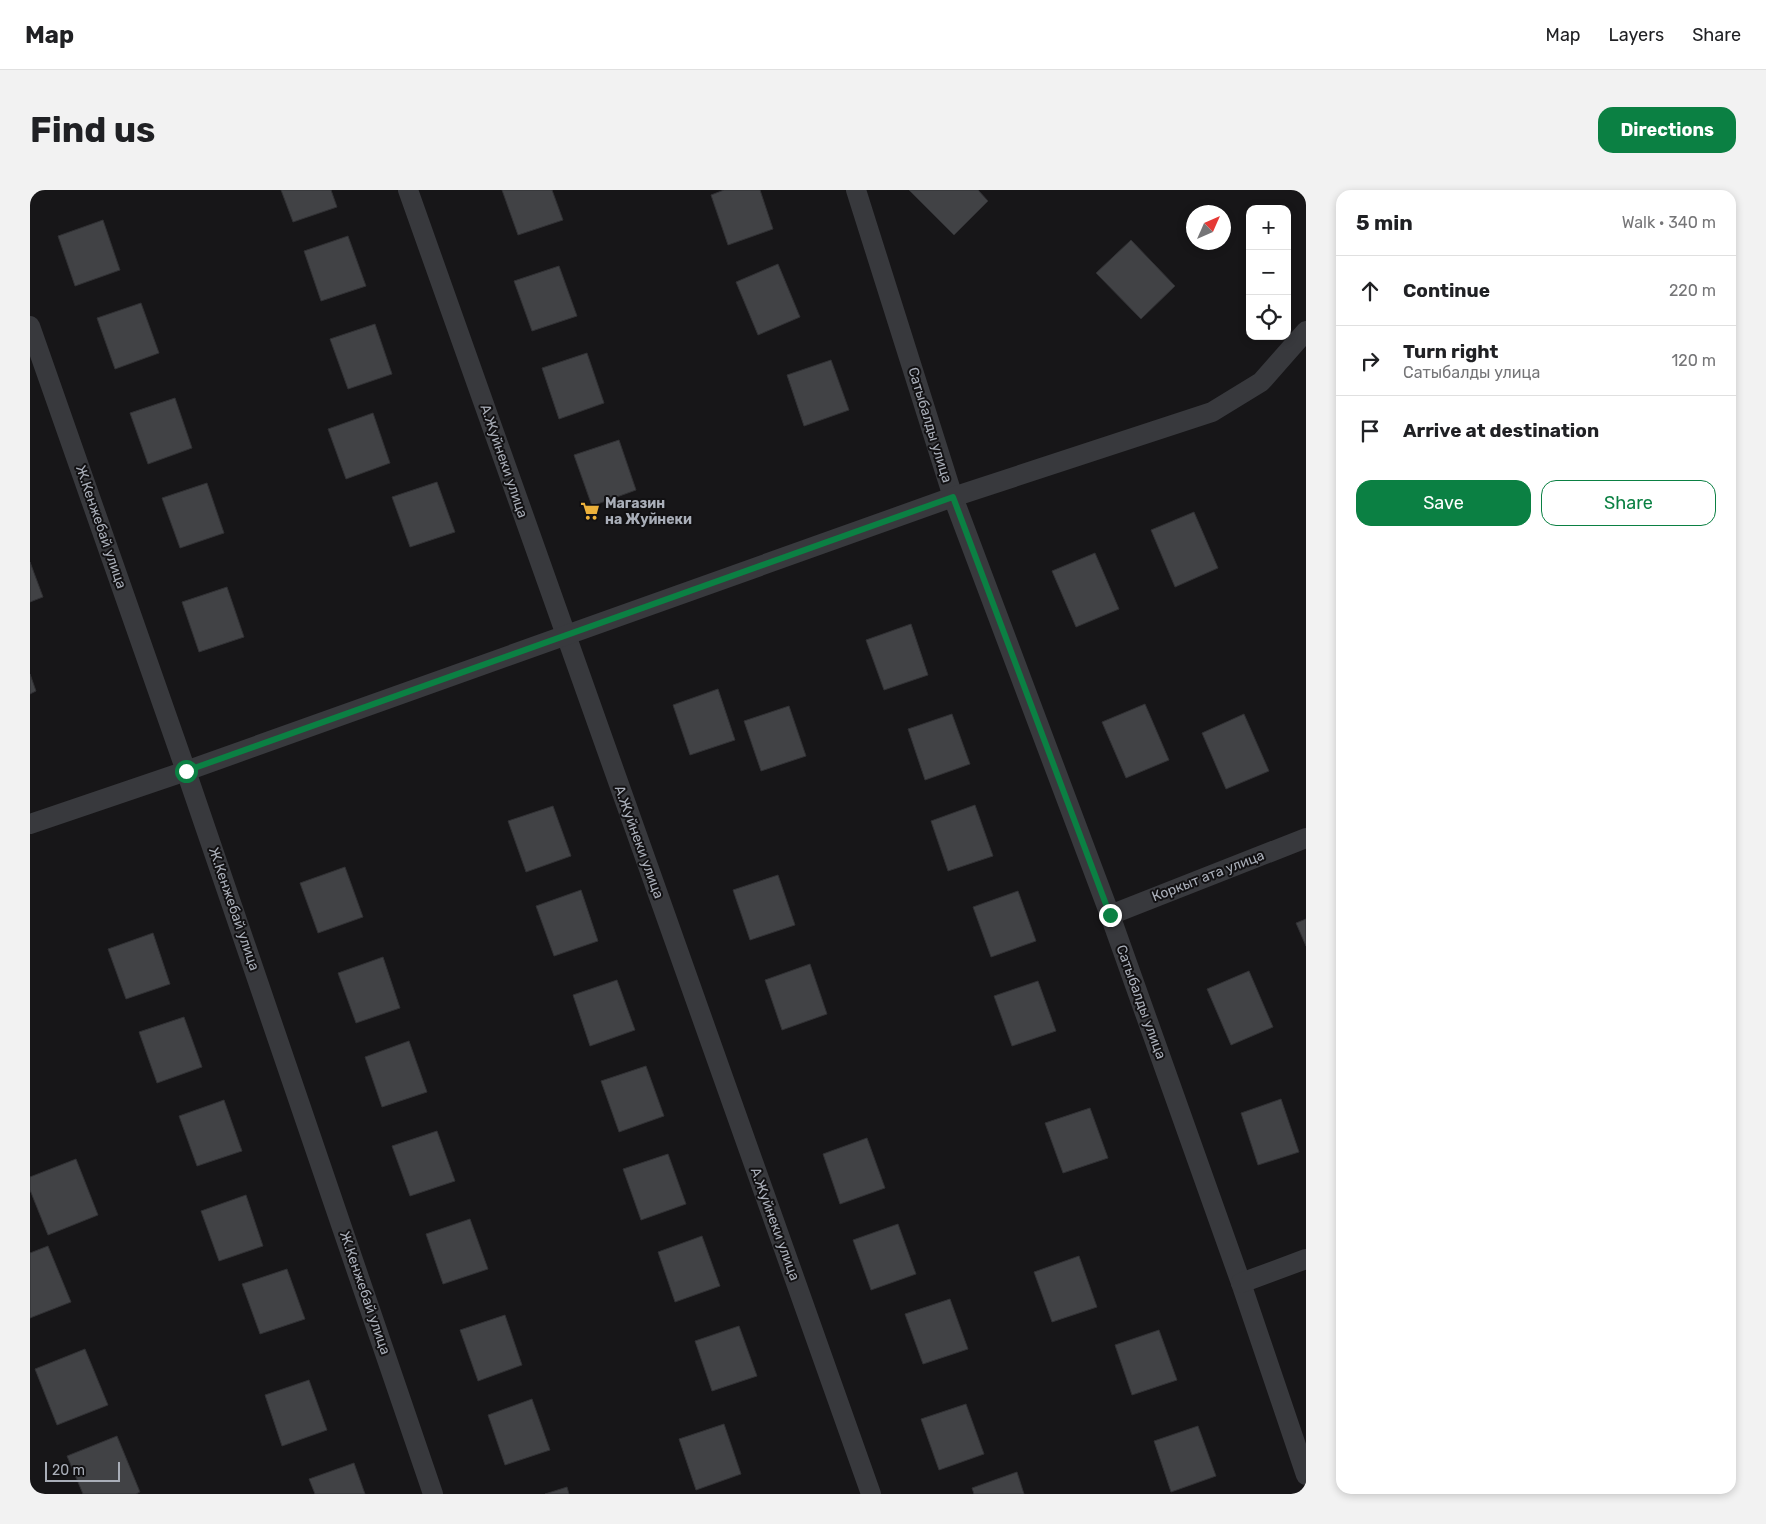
<!DOCTYPE html>
<meta charset="utf-8">
<style>
:root{--surface:#fff;--page:#f2f2f2;--text:#202124;--muted:#757577;--line:#e0e0e0;--accent:#0b8043}
body{margin:0;font-family:Rubik,sans-serif;background:var(--page);color:var(--text)}
.controls{position:absolute;right:15px;top:15px;display:grid;overflow:hidden;border-radius:10px;box-shadow:0 2px 8px #0003}
.controls button{width:45px;height:45px;display:grid;place-items:center;padding:0;border:0;border-bottom:1px solid var(--line);background:var(--surface);color:var(--text);font:25px sans-serif}
.compass{position:absolute;left:1156px;top:15px;width:45px;height:45px;border-radius:50%;background:var(--surface);box-shadow:0 2px 8px #0003;rotate:45deg}
.scale{position:absolute;left:15px;bottom:12px;width:75px;box-sizing:border-box;padding-left:5px;border:2px solid #a9aeb8;border-top:0;font-size:14px;line-height:18px;white-space:nowrap;color:#a9aeb8;-webkit-text-stroke:4px #121113;paint-order:stroke}
.stop{position:absolute;width:15px;height:15px;margin:-11px;border:4px solid #0b8043;border-radius:50%;background:#fff}
.stop.end{background:#0b8043;border-color:#fff;box-shadow:0 1px 5px #0008}
.list{margin:0;padding:0;list-style:none}
h2{display:flex;justify-content:space-between;align-items:center;height:65px;margin:0;padding:0 20px;font-size:21px}
h2 small{font-size:16px;font-weight:400;color:var(--muted)}
.list li{display:grid;grid-template-columns:32px 1fr auto;gap:15px;align-items:center;box-sizing:border-box;height:70px;padding:0 20px;border-top:1px solid var(--line)}
.list b{display:block;font-size:19px;white-space:nowrap}
.list p{margin:0;font-size:16px;white-space:nowrap;color:var(--muted)}
.list em{font-size:16px;font-style:normal;color:var(--muted)}
.actions{display:flex;gap:10px;padding:15px 20px}
.actions a{flex:1;padding:11px 0;border:1px solid var(--accent);border-radius:15px;text-align:center;font-size:18px;color:var(--accent)}
.actions .main{background:var(--accent);color:#fff}
.icon{flex:none;width:28px;height:28px;fill:none;stroke:currentColor;stroke-width:2;stroke-linecap:round;stroke-linejoin:round}
.map{position:relative;flex:none;width:1276px;height:1304px;overflow:hidden;border-radius:15px}
header{display:flex;align-items:center;gap:30px;box-sizing:border-box;height:70px;padding:0 25px;background:var(--surface);border-bottom:1px solid var(--line)}
header strong{font-size:24px}
nav{display:flex;gap:28px;margin-inline-start:auto;font-size:18px}
.intro{display:flex;align-items:center;justify-content:space-between;box-sizing:border-box;height:120px;padding:0 30px}
h1{margin:0;font-size:35px}
.button{padding:12px 22px;border-radius:15px;background:var(--accent);color:#fff;font-size:18px;font-weight:700}
main{display:flex;gap:30px;padding:0 30px}
aside{flex:1;background:var(--surface);border-radius:15px;box-shadow:0 2px 8px #0003}
.map>svg:first-child{display:block}
.building{fill:#414245;stroke:#313134}
.lines{fill:none;stroke-linecap:round;stroke-linejoin:round}
.minor{stroke:#38393d;stroke-width:20}
.route{stroke:#0b8043;stroke-width:6}
.labels{text-anchor:middle;dominant-baseline:central;stroke-width:4;stroke-linejoin:round;paint-order:stroke}
.street-label{font-size:14px;fill:#a9aeb8;stroke:#121113}
.poi-label{font-size:14px;font-weight:bold;fill:#a9aeb8;stroke:#121113;text-anchor:start}
</style>
<header>
<strong>Map</strong>
<nav><a>Map</a><a>Layers</a><a>Share</a></nav>
</header>
<div class="intro"><h1>Find us</h1><a class="button">Directions</a></div>
<main>
<div class="map">
<svg width="1276" height="1304" viewBox="0 0 1276 1304">
<rect width="100%" height="100%" fill="#171618"/>
<g class="building">
<polygon points="251,0 301,0 307,17 263,32"/>
<polygon points="472,0 522,0 533,30 488,45"/>
<polygon points="694,0 730,0 743,39 698,55 681,5"/>
<polygon points="879,0 948,0 958,11 924,45"/>
<polygon points="73,30 90,80 45,96 28,46"/>
<polygon points="318,46 336,96 291,111 274,61"/>
<polygon points="1101,50 1145,96 1111,129 1066,83"/>
<polygon points="748,74 770,127 728,145 706,92"/>
<polygon points="529,76 547,126 502,141 484,91"/>
<polygon points="111,113 129,163 85,179 67,128"/>
<polygon points="345,134 362,184 318,199 300,149"/>
<polygon points="557,163 574,213 529,229 512,178"/>
<polygon points="801,170 819,220 774,236 757,185"/>
<polygon points="145,208 162,258 118,274 100,223"/>
<polygon points="343,223 360,273 316,289 298,239"/>
<polygon points="589,250 606,300 562,316 544,265"/>
<polygon points="407,292 425,342 380,357 362,307"/>
<polygon points="177,293 194,343 150,358 132,308"/>
<polygon points="1164,322 1188,378 1145,397 1121,340"/>
<polygon points="1065,363 1089,419 1046,437 1022,381"/>
<polygon points="0,372 13,407 0,412"/>
<polygon points="197,397 214,447 169,462 152,412"/>
<polygon points="881,434 898,485 854,500 836,450"/>
<polygon points="0,484 6,501 0,504"/>
<polygon points="688,499 705,550 660,565 643,515"/>
<polygon points="1115,514 1139,570 1096,588 1072,532"/>
<polygon points="759,516 776,566 731,581 714,531"/>
<polygon points="922,524 940,574 895,590 878,539"/>
<polygon points="1214,524 1239,581 1196,599 1172,543"/>
<polygon points="945,615 963,666 918,681 901,631"/>
<polygon points="523,616 541,666 496,682 478,631"/>
<polygon points="315,677 333,727 288,743 270,693"/>
<polygon points="748,685 765,735 720,750 703,700"/>
<polygon points="551,700 568,751 524,766 506,716"/>
<polygon points="988,701 1006,751 961,767 943,717"/>
<polygon points="1276,729 1276,756 1266,733"/>
<polygon points="123,743 140,794 96,809 78,759"/>
<polygon points="353,767 370,818 326,833 308,783"/>
<polygon points="780,774 797,824 752,840 735,790"/>
<polygon points="1219,781 1243,837 1201,855 1177,799"/>
<polygon points="587,790 605,840 560,856 543,805"/>
<polygon points="1008,791 1026,841 982,856 964,806"/>
<polygon points="154,827 172,877 127,893 109,842"/>
<polygon points="379,851 397,902 352,917 335,867"/>
<polygon points="616,876 634,926 589,942 571,891"/>
<polygon points="1251,909 1269,962 1228,975 1211,923"/>
<polygon points="194,910 212,961 167,976 149,926"/>
<polygon points="1060,918 1078,968 1033,983 1015,933"/>
<polygon points="407,941 425,991 380,1006 362,956"/>
<polygon points="837,948 855,998 810,1014 793,964"/>
<polygon points="638,964 656,1014 611,1030 593,979"/>
<polygon points="46,969 68,1025 18,1045 0,1000 0,987"/>
<polygon points="216,1005 233,1056 189,1071 171,1021"/>
<polygon points="440,1029 458,1079 413,1094 396,1044"/>
<polygon points="868,1034 886,1084 841,1100 823,1050"/>
<polygon points="672,1046 690,1096 645,1112 628,1062"/>
<polygon points="18,1056 41,1112 0,1128 0,1063"/>
<polygon points="1049,1066 1067,1117 1022,1132 1004,1082"/>
<polygon points="257,1079 275,1129 230,1144 212,1094"/>
<polygon points="920,1109 938,1159 893,1174 875,1124"/>
<polygon points="475,1125 492,1175 448,1191 430,1140"/>
<polygon points="709,1136 727,1186 682,1201 665,1151"/>
<polygon points="1129,1140 1147,1190 1102,1205 1085,1155"/>
<polygon points="55,1159 78,1215 27,1235 5,1179"/>
<polygon points="279,1190 297,1240 252,1256 235,1205"/>
<polygon points="502,1209 520,1260 475,1275 458,1225"/>
<polygon points="936,1214 954,1264 909,1280 891,1229"/>
<polygon points="694,1234 711,1284 666,1300 649,1249"/>
<polygon points="1168,1236 1186,1286 1141,1302 1124,1251"/>
<polygon points="87,1246 110,1302 106,1304 53,1304 37,1266"/>
<polygon points="324,1273 335,1304 285,1304 279,1289"/>
<polygon points="987,1282 994,1304 944,1304 942,1298"/>
<polygon points="537,1297 539,1304 515,1304"/>
</g>
<g class="lines">
<g class="minor">
<polyline points="378,0 841,1304"/>
<polyline points="826,0 923,307 1080,725 1211,1093 1276,1285"/>
<polyline points="0,136 156,581 403,1304"/>
<polyline points="0,634 156,581 923,307 1182,222 1231,192 1276,141"/>
<polyline points="1080,725 1276,648"/>
<polyline points="1211,1093 1276,1069"/>
</g>
</g>
<g class="lines">
<polyline class="route" points="156,581 923,307 1080,725"/>
</g>
<defs>
<g id="supermarket-bare" transform="scale(1.5)"><path d="M-6-5.5h2.5l.6 2H6L4.5 2H-2.5L-4.4-4H-6ZM-1.5 3.2a1.3 1.3 0 1 0 .1 0ZM3 3.2a1.3 1.3 0 1 0 .1 0Z" fill="#ecb13b" stroke="#121113" stroke-width="2.5" paint-order="stroke"/></g>
</defs>
<g fill-rule="evenodd">
<use href="#supermarket-bare" x="560" y="321"/>
</g>
<g class="labels">
<g class="street-label">
<text transform="translate(900 235) rotate(73)">Сатыбалды улица</text>
<text transform="translate(474 271) rotate(71)">А.Жуйнеки улица</text>
<text transform="translate(71 337) rotate(71)">Ж.Кенжебай улица</text>
<text transform="translate(609 652) rotate(70)">А.Жуйнеки улица</text>
<text transform="translate(1178 686) rotate(-21)">Коркыт ата улица</text>
<text transform="translate(204 719) rotate(71)">Ж.Кенжебай улица</text>
<text transform="translate(1111 812) rotate(70)">Сатыбалды улица</text>
<text transform="translate(745 1034) rotate(70)">А.Жуйнеки улица</text>
<text transform="translate(335 1103) rotate(71)">Ж.Кенжебай улица</text>
</g>
<g class="poi-label">
<text x="575" y="313">Магазин<tspan x="575" dy="16">на Жуйнеки</tspan></text>
</g>
</g>
</svg>
<div class="controls">
<button>+</button>
<button>−</button>
<button><svg class="icon" aria-label="locate" viewBox="0 0 24 24"><circle cx="12" cy="12" r="6"/><path d="M12 2v4M12 18v4M2 12h4M18 12h4"/></svg></button>
</div>
<svg class="compass" viewBox="-18 -18 36 36"><path d="M0-13l5 13h-10z" fill="#e53935"/><path d="M0 13l5-13h-10z" fill="#757577"/></svg>
<div class="scale">20 m</div>
<div class="stop" style="left:156px;top:581px"></div>
<div class="stop end" style="left:1080px;top:725px"></div>
</div>
<aside>
<h2>5 min<small>Walk · 340 m</small></h2>
<ul class="list">
<li><svg class="icon" aria-label="ahead" viewBox="0 0 24 24"><path d="M12 20V5M6 11l6-6 6 6"/></svg><div><b>Continue</b></div><em>220 m</em></li>
<li><svg class="icon" aria-label="right" viewBox="0 0 24 24"><path d="M7 20v-9h11M14 6l5 5-5 5"/></svg><div><b>Turn right</b><p>Сатыбалды улица</p></div><em>120 m</em></li>
<li><svg class="icon" aria-label="arrive" viewBox="0 0 24 24"><path d="M6 21V4h12l-3 4 3 4H6"/></svg><div><b>Arrive at destination</b></div></li>
</ul>
<div class="actions"><a class="main">Save</a><a>Share</a></div>
</aside>
</main>
